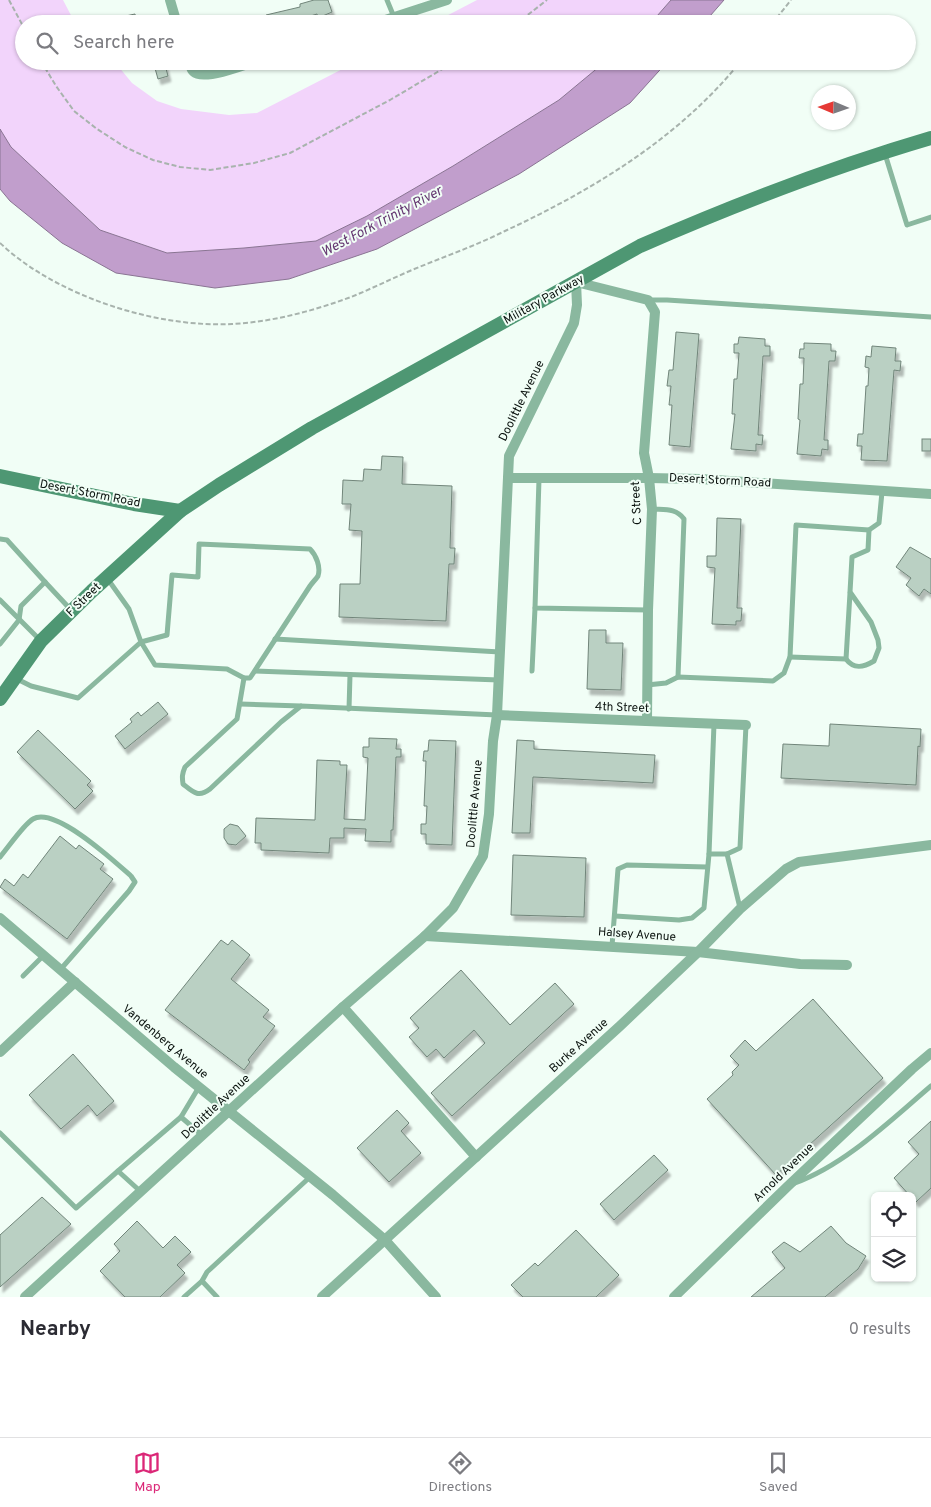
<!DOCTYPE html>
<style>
:root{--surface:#fff;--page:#f2f2f3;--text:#2b2b33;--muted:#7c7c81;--line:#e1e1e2;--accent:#db2777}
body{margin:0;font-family:Overpass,sans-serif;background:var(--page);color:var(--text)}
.controls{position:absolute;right:15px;bottom:15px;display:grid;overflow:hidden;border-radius:8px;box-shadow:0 1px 4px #0004}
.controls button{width:45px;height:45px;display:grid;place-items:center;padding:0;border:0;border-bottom:1px solid var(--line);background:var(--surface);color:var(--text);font:25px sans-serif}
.compass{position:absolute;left:811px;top:85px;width:45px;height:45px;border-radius:50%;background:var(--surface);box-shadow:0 1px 4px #0004;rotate:272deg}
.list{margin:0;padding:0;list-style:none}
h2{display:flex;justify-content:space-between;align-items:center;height:65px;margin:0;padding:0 20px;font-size:21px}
h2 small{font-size:16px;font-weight:400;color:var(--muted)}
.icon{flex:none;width:28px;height:28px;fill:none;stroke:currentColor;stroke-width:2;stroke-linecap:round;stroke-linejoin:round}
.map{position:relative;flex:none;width:931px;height:1297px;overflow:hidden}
.search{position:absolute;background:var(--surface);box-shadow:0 1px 4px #0004;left:15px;right:15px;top:15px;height:55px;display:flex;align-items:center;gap:12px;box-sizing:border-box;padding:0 18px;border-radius:28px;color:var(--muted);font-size:19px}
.sheet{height:140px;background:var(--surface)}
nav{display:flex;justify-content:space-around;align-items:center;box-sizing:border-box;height:70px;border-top:1px solid var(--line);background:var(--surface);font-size:14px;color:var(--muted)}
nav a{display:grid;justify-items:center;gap:2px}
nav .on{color:var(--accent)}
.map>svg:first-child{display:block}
.green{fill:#f2d4fb}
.water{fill:#c19ecc;stroke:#8a7493}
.building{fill:#bad0c3;stroke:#71857a;filter:url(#shadow)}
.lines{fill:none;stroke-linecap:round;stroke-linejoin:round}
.path{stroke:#a8b3ad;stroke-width:2;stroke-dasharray:5 2.5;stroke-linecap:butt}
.lane{stroke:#8ab89f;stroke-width:5}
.street{stroke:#8ab89f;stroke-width:10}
.secondary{stroke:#4e9773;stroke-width:14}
.labels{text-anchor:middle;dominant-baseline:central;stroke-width:4;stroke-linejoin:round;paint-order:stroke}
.street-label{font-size:12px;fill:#09110d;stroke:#f1fef6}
.water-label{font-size:14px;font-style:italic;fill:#643771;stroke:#f1fef6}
</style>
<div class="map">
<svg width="931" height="1297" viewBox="0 0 931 1297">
<defs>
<filter id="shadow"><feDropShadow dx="3" dy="5.5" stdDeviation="1" flood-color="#0004"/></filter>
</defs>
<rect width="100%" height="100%" fill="#f1fef6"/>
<g class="green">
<polygon points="0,0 63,0 74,21 77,24 24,24 24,61 114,61 132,83 157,101 181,109 229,115 257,113 358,61 606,61 559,100 453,166 367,216 317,241 244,248 167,253 100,230 11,147 0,129"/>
<polygon points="477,0 671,0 650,24 431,24"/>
</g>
<g class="water">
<polygon points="671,0 724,0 703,24 650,24"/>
<polygon points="606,61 668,61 630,103 519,174 377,249 289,279 215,288 116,273 62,243 10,201 0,189 0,129 11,147 100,230 167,253 244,248 316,241 367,216 453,166 559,100"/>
</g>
<g class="building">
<polygon points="314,0 328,0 332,12 318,18 317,14 298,20 299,24 269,24 266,15 300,7 300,4"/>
<polygon points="135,14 137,24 107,24 107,20"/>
<polygon points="153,61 164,61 168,76 158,79"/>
<polygon points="676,332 699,334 690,447 669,445 672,405 669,405 671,386 667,386 669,370 673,370"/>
<polygon points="739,337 765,339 765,346 770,346 770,356 763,356 758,435 763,435 762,445 756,444 756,451 731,449 735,414 732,414 734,379 737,379 739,353 734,353 734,344 738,344"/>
<polygon points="804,343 831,344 831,351 836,351 835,361 829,361 824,440 828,440 828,450 822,449 821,456 797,454 800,420 798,419 800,384 803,384 804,358 799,358 800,349 804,349"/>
<polygon points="872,346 896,348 895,361 901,361 900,371 894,370 887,461 861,460 862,446 857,446 858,434 863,434 866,386 868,386 869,368 865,367 866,356 871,357"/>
<rect x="922" y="439" width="9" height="12"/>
<polygon points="382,456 403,457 402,484 452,486 450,548 455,548 454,564 449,564 446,621 339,617 340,584 360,584 362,531 349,530 351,504 342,504 343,480 363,481 364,469 381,470"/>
<polygon points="717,518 741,519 737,608 742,608 741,621 736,621 736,625 712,624 715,568 707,567 707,556 716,556"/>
<polygon points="910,547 931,559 931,594 924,589 919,596 906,585 911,578 896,567"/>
<polygon points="589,630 606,630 606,643 623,643 621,690 587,689"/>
<polygon points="158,702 168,714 125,749 115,736 132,722 130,719 138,712 141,716"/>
<polygon points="830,724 921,729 920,747 918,746 916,785 781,778 783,744 829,746"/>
<polygon points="38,730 91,781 87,785 93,791 75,809 17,752"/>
<polygon points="369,738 397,739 396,749 401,749 401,757 396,757 393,830 391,830 391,842 365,841 366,829 344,828 344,838 330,838 329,853 261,850 261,843 255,843 256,818 315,820 317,760 340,761 340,765 347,765 344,819 365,820 368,758 363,757 363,747 369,747"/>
<polygon points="429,740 456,741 452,845 426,844 426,834 421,834 421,824 426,824 427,806 424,806 426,761 423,761 424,751 428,751"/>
<polygon points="517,740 534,741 534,749 655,755 653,783 533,777 530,833 512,833"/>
<polygon points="230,824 238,826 246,836 236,845 228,844 224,838 224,829"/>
<polygon points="60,836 76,849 79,845 104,864 100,869 113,879 67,939 0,887 5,879 14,886 23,874 28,878"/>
<polygon points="513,855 586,858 584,917 511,915"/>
<polygon points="221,940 228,945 232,940 250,955 231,979 269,1010 263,1017 275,1026 248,1060 250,1062 244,1070 165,1010"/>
<polygon points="461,970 510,1025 555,983 574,1004 452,1116 431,1093 485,1043 474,1030 444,1058 436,1049 427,1057 409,1037 419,1028 410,1018"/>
<polygon points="813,999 883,1078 776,1175 707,1099 733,1075 732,1072 739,1065 730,1056 745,1040 756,1051"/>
<polygon points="73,1054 114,1101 97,1116 88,1105 61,1129 29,1095"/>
<polygon points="397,1110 409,1123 401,1131 421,1153 389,1182 357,1148"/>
<polygon points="931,1121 931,1188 916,1202 912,1196 910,1196 894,1178 919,1154 908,1142"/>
<polygon points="654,1155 668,1170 614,1220 600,1204"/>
<polygon points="42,1197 71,1224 0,1287 0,1235"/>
<polygon points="137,1221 163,1248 175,1236 191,1252 177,1265 185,1273 160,1297 125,1297 100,1271 120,1251 114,1244"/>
<polygon points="831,1226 846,1243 866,1256 858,1269 825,1297 751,1297 785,1268 772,1252 784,1242 800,1252"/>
<polygon points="576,1230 619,1275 596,1297 523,1297 511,1285 535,1263 538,1266"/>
</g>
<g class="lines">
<g class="path">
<polyline points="9,0 24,28"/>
<polyline points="516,24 547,0"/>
<polyline points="772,24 791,0"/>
<polyline points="41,61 56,86 74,111 97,129 125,147 153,160 180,167 210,170 254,163 290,153 390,100 456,61"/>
<path d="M0 243C56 296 156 328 232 324 272 322 313 311 351 297 371 289 391 279 412 270 443 257 475 246 505 231 593 190 679 138 741 61"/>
</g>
<g class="lane">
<polyline points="387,0 394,17"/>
<polyline points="885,154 907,225 931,217"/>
<polyline points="648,300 667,300 931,317"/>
<polyline points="539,479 535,608 648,610"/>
<path d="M652 509C665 510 676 508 684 519L678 677"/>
<polyline points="0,539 7,540 45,582 21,606 19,620 0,644"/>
<polyline points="45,582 72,611"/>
<polyline points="0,600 40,640"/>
<polyline points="275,639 500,652"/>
<path d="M790 657 846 659C854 670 864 667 874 661L879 648 878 640 871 622 850 592 852 557 868 550 869 530"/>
<polyline points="846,659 850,593"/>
<polyline points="255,671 499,680"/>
<polyline points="532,671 535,608"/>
<path d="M15 678 31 686 78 698 141 642 167 635 172 575 198 577 199 544 310 549C316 555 321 567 318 576 316 579 312 583 310 586L250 678H244L227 669 155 665 141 642 129 609 107 578"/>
<path d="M244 678 237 719 185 767C182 774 182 777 183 784 193 792 198 798 210 789L281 722 301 706 497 715"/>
<polyline points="647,685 666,683 678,677 773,681 784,673 790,657 796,525 869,530 879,523 882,492"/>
<polyline points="240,704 301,706"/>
<polyline points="349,709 350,675"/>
<polyline points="714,724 709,854 727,854"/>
<path d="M0 857C7 849 24 824 33 819 55 806 114 861 131 876L135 882 129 891 60 970"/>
<polyline points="740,908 727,854 740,848 746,725"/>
<polyline points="615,916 679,920 692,918 704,908 709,854"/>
<polyline points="612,946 618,869 627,865 707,867"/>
<polyline points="23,976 44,955"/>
<polyline points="181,1117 203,1136"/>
<polyline points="0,1133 76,1208 118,1171 140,1191"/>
<polyline points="118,1171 181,1117 199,1087"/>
<path d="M795 1183C845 1165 891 1120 931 1086"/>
<polyline points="202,1281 217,1297"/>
<polyline points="184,1297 202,1281 207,1272 310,1177"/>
</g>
<g class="street">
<polyline points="170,0 177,24"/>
<polyline points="373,24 447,0"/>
<path d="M189 61C190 65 191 70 194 72 203 81 245 65 256 61"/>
<polyline points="508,478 649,478 700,479 931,494"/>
<polyline points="497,715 746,725"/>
<polyline points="0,918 174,1067 333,1195 385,1240 436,1297"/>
<polyline points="425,936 698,952 800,964 847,965"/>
<polyline points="343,1007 476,1157"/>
<polyline points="0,1052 75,982"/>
<polyline points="25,1297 343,1007 425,936 453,908 483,856 489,814 493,741 497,715 509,456 574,323 577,305 576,282 648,300 655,312 644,453 649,478 652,509 648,610 647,721"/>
<polyline points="322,1297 620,1026 698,952 740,909 786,869 799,862 931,845"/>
<polyline points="674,1297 788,1186 912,1069 931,1053"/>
</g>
<g class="secondary">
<polyline points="0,476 134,504 180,511"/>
<path d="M0 699 41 641 92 591 180 511 219 485 312 428 640 246C734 205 832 167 931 138"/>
</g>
</g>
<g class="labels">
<g class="street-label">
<text transform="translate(544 300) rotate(-29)">Military Parkway</text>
<text transform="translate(522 401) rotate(-64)">Doolittle Avenue</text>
<text transform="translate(720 481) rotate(3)">Desert Storm Road</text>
<text transform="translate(90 494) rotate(11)">Desert Storm Road</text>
<text transform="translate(637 503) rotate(-93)">C Street</text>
<text transform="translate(84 600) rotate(-44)">F Street</text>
<text transform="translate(622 708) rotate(2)">4th Street</text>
<text transform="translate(475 804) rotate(-85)">Doolittle Avenue</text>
<text transform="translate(637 935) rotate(4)">Halsey Avenue</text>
<text transform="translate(165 1042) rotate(40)">Vandenberg Avenue</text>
<text transform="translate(579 1046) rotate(-42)">Burke Avenue</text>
<text transform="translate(216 1107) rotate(-43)">Doolittle Avenue</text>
<text transform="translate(784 1173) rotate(-44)">Arnold Avenue</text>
</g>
<g class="water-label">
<text transform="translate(382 222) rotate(-28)">West Fork Trinity River</text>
</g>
</g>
</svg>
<div class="controls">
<button><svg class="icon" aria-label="locate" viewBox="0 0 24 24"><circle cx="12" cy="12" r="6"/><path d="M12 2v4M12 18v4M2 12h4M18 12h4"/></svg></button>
<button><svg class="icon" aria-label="layers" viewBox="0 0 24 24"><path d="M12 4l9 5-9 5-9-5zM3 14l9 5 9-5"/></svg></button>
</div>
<svg class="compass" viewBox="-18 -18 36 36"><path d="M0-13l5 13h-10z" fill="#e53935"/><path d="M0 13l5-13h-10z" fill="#7c7c81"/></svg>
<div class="search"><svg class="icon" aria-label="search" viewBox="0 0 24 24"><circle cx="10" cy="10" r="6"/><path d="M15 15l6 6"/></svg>Search here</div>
</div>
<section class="sheet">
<h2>Nearby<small>0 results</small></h2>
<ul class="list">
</ul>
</section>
<nav>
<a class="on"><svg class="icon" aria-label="map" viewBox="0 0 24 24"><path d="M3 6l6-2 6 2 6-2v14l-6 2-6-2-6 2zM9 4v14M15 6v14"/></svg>Map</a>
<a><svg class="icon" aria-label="directions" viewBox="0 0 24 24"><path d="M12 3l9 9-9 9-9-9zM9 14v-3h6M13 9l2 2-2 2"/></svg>Directions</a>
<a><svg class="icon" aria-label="saved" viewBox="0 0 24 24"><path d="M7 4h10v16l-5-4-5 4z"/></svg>Saved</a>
</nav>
